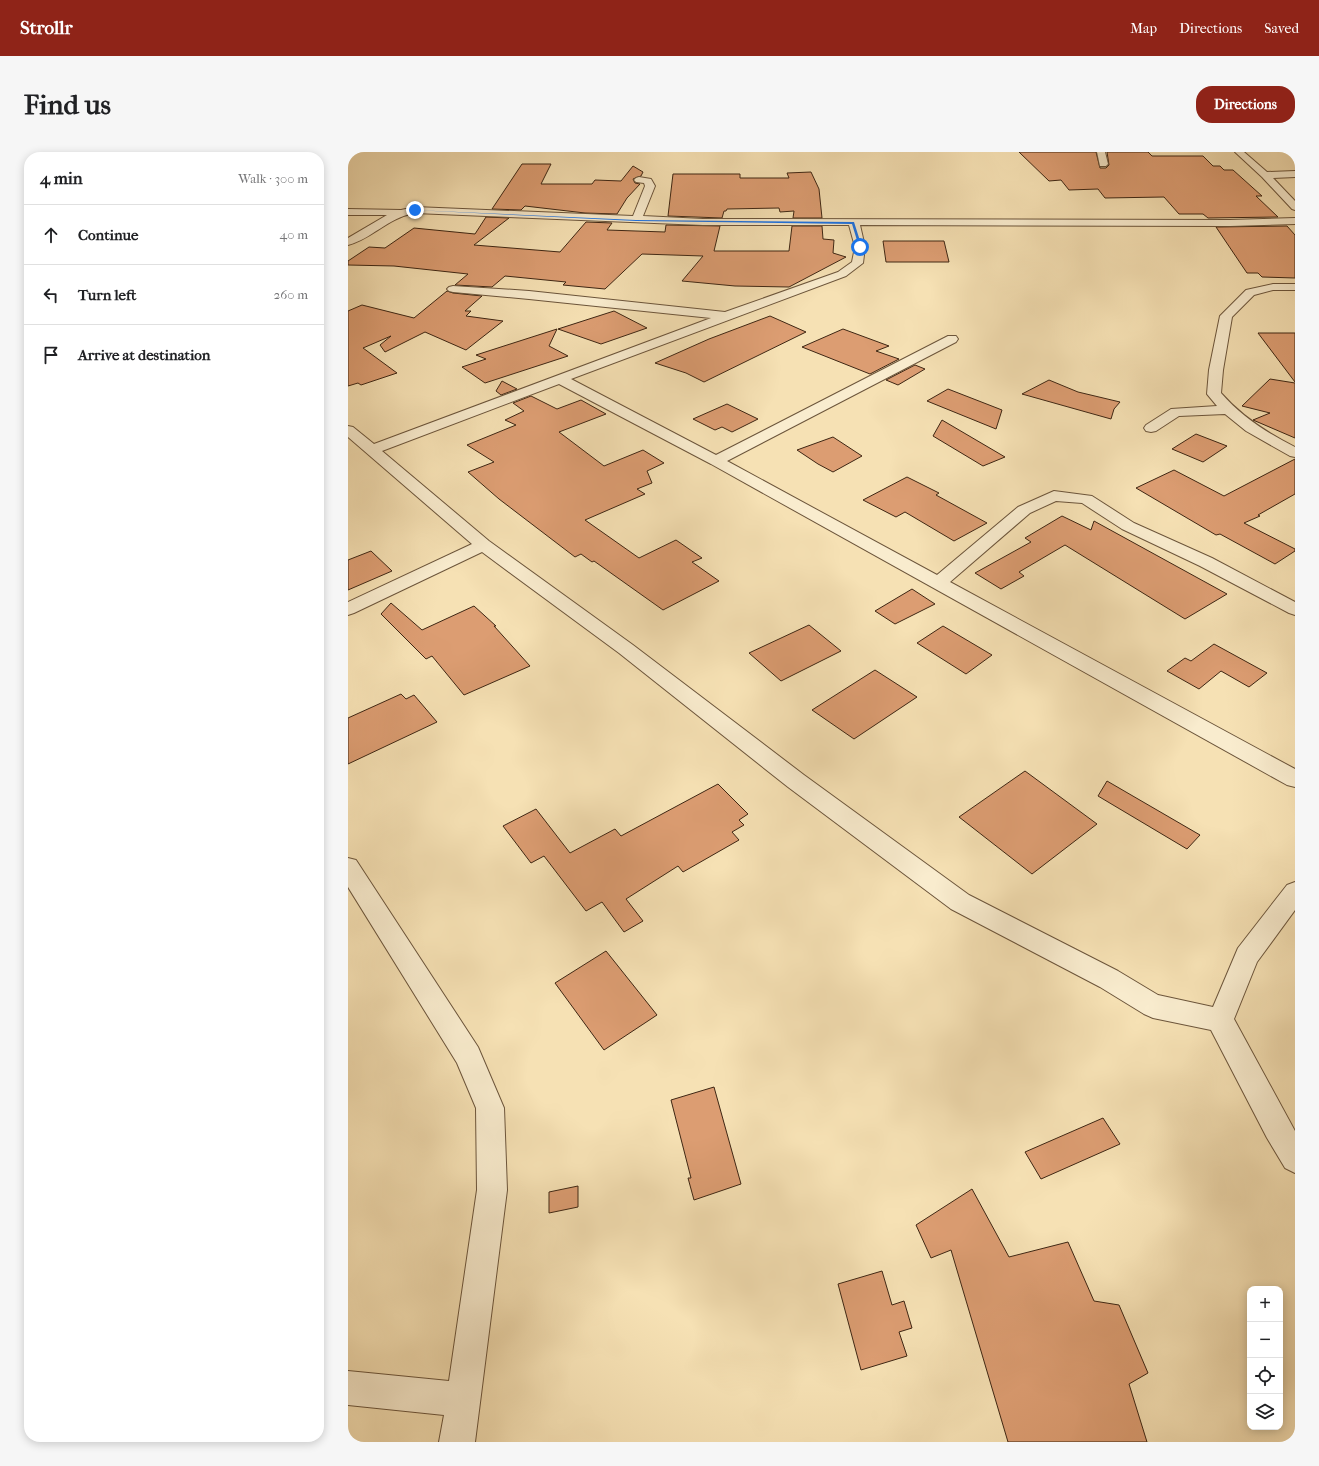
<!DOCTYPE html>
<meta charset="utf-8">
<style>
:root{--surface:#fff;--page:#f6f6f6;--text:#202124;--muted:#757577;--line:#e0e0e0;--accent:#8f2418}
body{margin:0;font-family:"IM FELL French Canon",serif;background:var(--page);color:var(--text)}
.controls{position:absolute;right:12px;bottom:12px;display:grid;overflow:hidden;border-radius:8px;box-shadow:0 2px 10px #0003}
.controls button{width:36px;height:36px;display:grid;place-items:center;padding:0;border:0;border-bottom:1px solid var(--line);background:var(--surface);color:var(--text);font:20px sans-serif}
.stop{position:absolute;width:12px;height:12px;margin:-9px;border:3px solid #1a73e8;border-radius:50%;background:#fff}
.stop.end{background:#1a73e8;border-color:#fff;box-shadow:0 1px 4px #0008}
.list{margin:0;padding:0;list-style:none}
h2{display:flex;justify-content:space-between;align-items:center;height:52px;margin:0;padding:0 16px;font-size:17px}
h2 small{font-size:13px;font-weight:400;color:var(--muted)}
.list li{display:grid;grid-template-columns:26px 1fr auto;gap:12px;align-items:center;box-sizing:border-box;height:60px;padding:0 16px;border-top:1px solid var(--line)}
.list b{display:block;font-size:15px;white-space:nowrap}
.list em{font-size:13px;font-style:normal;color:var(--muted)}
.icon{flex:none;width:22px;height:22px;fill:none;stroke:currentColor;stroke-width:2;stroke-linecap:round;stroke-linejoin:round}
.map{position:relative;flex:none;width:947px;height:1290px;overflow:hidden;border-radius:16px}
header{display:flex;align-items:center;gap:24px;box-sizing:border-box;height:56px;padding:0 20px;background:var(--accent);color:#fff}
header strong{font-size:19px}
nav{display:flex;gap:22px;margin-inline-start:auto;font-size:14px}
.intro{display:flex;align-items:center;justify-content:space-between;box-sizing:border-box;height:96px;padding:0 24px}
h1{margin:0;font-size:28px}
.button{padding:10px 18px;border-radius:16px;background:var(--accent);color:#fff;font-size:14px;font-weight:700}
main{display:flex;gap:24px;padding:0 24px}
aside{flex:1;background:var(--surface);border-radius:16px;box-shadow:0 2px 10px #0003}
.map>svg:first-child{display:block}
.building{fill:#dc9d72;stroke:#3e2613}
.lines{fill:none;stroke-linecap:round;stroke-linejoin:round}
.minor-casing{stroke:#6c553b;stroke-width:2}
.minor{fill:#f9ecce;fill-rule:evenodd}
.route{fill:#1a73e8}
</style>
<header>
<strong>Strollr</strong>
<nav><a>Map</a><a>Directions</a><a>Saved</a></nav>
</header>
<div class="intro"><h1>Find us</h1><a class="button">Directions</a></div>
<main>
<aside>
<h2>4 min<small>Walk · 300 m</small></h2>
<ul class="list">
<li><svg class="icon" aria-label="ahead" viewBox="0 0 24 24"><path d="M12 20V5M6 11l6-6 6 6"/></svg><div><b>Continue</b></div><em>40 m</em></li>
<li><svg class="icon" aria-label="left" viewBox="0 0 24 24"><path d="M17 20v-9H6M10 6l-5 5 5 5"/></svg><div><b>Turn left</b></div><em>260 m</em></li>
<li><svg class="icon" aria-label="arrive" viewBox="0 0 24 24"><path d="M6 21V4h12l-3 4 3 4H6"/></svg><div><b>Arrive at destination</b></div></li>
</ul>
</aside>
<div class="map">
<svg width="947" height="1290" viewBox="0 0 947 1290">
<rect width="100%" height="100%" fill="#f6e1b4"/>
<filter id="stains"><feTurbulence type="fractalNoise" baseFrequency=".005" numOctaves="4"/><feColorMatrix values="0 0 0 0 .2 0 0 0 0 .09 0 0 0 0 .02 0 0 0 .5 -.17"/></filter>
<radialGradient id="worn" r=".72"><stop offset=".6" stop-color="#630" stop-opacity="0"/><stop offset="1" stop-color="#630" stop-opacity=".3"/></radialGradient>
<g class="building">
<polygon points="671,0 748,0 752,16 758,16 761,13 759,0 800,0 804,4 855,4 865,14 872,14 876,18 885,18 914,44 908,44 930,65 860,66 855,62 831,62 816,45 757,46 750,37 721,38 713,28 701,29"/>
<polygon points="174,12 203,12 193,32 244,32 247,28 273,29 285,14 295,20 293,24 285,27 287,31 292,32 279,46 269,62 237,61 177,54 173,58 144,57"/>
<polygon points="463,20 471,37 474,66 445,66 446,59 432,60 431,56 379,57 378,59 376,59 374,66 320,64 325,22 392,22 392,26 441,26 439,21"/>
<polygon points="138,65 161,66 126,93 212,100 238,70 264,71 259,78 317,80 318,73 372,74 366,99 441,99 444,74 474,74 475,87 486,88 485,101 498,105 441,135 387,134 334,129 355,104 294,102 257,137 215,133 218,130 157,124 144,135 107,133 120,122 46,114 0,113 0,109 21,95 37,96 66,76 127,82"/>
<polygon points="939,74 947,83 947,126 914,125 910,121 899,121 868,75"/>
<polygon points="535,89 596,89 601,110 538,110"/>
<polygon points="99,139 105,141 134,144 117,159 123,159 118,164 155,169 118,198 77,180 37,200 32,193 43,184 15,196 49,221 13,233 10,231 0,234 0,159 14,153 66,166"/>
<polygon points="266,159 299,176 253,192 210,177"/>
<polygon points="422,164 458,180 356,230 338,221 307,211 361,187"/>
<polygon points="209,177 201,194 220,204 137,231 114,215 138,207 128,203"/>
<polygon points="495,177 541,194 528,199 551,207 522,222 454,195"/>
<polygon points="910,181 947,181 947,230"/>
<polygon points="567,213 577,217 550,233 538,228"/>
<polygon points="922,227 947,231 947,286 905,268 922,261 894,254"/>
<polygon points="701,228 730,240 772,250 766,257 763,267 674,242"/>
<polygon points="154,229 169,237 153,243 148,239"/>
<polygon points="600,237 654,258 648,277 579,249"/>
<polygon points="183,244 209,257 233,248 258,262 211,280 256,314 295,298 316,311 299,319 304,331 289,337 297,342 237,368 291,406 328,388 354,406 344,410 371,429 315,458 246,409 244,410 233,402 227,405 151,347 120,320 146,310 119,293 168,273 157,268 176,259 165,251"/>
<polygon points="379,252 410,267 384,280 374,275 367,278 345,267"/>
<polygon points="594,268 657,305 635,314 585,284"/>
<polygon points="848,282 879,294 855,310 824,297"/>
<polygon points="485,285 514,304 485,320 470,312 449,298"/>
<polygon points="947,307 947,342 910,363 912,364 896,371 947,397 947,399 927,412 872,382 868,383 788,336 826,318 876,344"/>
<polygon points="559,325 591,341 588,343 639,371 606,389 557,360 548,365 515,348"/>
<polygon points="714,364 743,378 746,369 879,442 837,467 717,393 671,420 676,424 653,437 627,421 683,390 677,386"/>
<polygon points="23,399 44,419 0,438 0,408"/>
<polygon points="564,437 587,452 547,472 527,459"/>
<polygon points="43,451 74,478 126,454 148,474 146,474 182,514 116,543 84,504 78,507 33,462"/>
<polygon points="461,473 493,499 433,529 401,501"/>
<polygon points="595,474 644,503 618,522 569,491"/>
<polygon points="866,492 919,521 901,535 873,519 851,537 819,519 837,506 843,509"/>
<polygon points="527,518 569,545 506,587 464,558"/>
<polygon points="53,542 58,547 66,543 89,570 0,612 0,566"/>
<polygon points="677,619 749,672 684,722 611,665"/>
<polygon points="759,629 852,683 839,697 750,644"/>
<polygon points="370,632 400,662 391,668 396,673 384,680 391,688 335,720 330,714 278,747 295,769 276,780 254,750 238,759 196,704 183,711 155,674 188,657 222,701 267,677 273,684"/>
<polygon points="258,799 309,863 256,898 207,831"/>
<polygon points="366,935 393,1032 346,1048 340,1026 343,1026 323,948"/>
<polygon points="755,966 772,992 693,1027 677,1000"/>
<polygon points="230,1034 230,1055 201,1061 201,1040"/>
<polygon points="624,1037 661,1105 720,1090 746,1149 771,1153 800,1221 781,1232 799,1290 660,1290 603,1098 583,1106 568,1073"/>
<polygon points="534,1119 544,1153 556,1149 564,1176 551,1180 559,1204 513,1218 490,1132"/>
</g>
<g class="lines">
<g class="minor-casing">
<g id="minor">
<polygon points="749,0 757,0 760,12 758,14 752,14"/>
<polygon points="887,0 896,0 919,20 947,19 947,25 925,26 947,49 947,58 944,57 914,25"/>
<path d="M291 25 303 27 307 34 295 64 355 67 882 68 947 66V72L882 74 512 73 517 95 515 111 498 124 223 227 368 303 600 184H608L610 187 608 190 379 309 589 423 670 355 706 339 744 344 786 371 864 406 947 450V463L941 461 852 414 774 377 734 351 708 349 682 361 602 430 947 617V635L939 633 363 312 211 232 34 299 141 389 285 493 456 623 621 743 770 819 810 843 865 855 890 796 939 733 947 730V758L909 810 886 867 947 979V1021L937 1016 919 986 863 878 805 866 796 862 752 835 603 757 440 635 271 501 134 400 6 461 0 463V450L124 392 0 285V274L5 275 26 292 363 166 181 147 105 140 101 139 99 137 101 135 105 134 181 139 377 160 490 120 504 110 507 95 501 73H355L67 61C39 66 24 87 0 93V86L39 63H0V57L53 58 67 55 285 64 297 34 296 31 288 30 286 28 288 26Z"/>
<path d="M925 132H947V138H925L906 143 884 165 875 218 873 241C894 265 919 281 947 295V305L942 304 898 279 877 262 831 264 808 279 803 280 798 279 796 276 798 273 823 257 869 254 859 242 861 218 872 164 898 138Z"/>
<polygon points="0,706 8,708 130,895 156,956 159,1038 127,1290 91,1290 96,1263 0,1253 0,1219 101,1229 129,1038 128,956 109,911 0,735"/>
</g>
</g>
<use href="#minor" class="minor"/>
</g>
<polygon class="route" points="65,58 288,68 506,70 514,95 511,95 504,72 288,69"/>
<rect width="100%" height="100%" filter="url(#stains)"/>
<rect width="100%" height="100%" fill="url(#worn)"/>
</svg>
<div class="controls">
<button>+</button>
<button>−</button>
<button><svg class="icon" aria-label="locate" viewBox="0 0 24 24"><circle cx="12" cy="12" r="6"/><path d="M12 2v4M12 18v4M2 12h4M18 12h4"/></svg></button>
<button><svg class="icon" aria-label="layers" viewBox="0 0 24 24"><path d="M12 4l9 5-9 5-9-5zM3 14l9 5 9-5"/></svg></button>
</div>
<div class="stop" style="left:512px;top:95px"></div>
<div class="stop end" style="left:67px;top:58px"></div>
</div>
</main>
